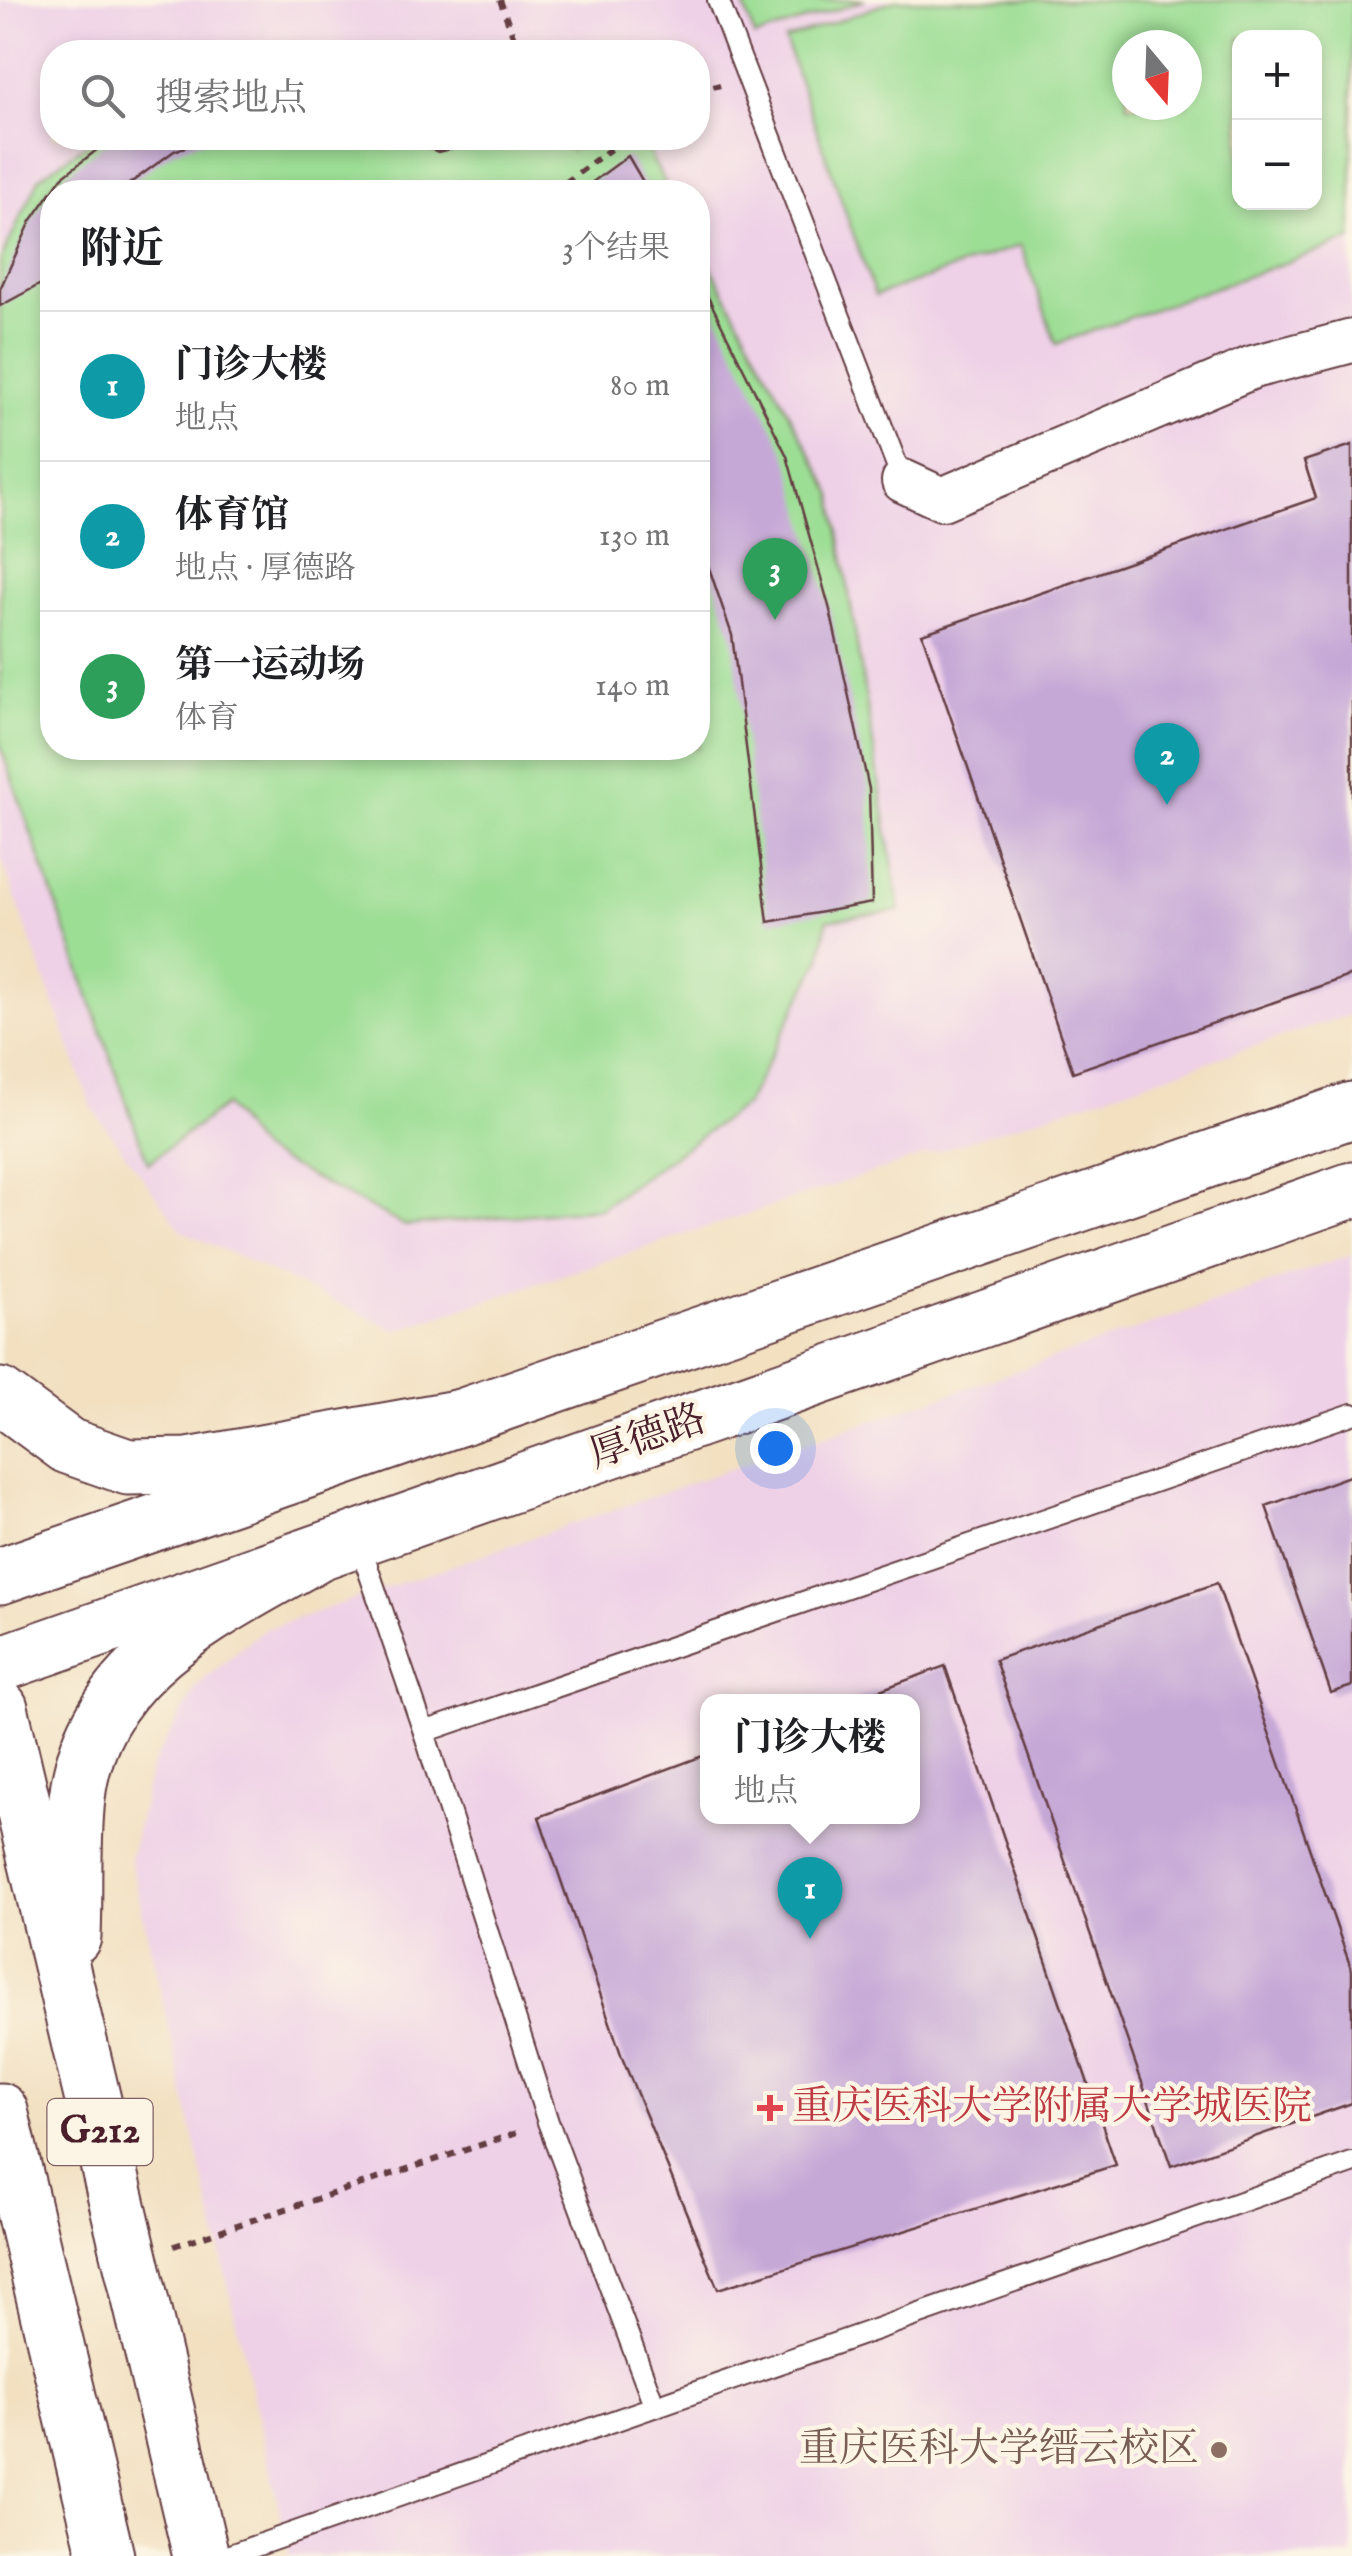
<!DOCTYPE html>
<html lang="zh">
<meta charset="utf-8">
<style>
:root{--surface:#fff;--page:#f6f6f6;--text:#202124;--muted:#757577;--line:#e0e0e0;--accent:#b5179e}
body{margin:0;font-family:"IM FELL English","Noto Serif SC",serif;background:var(--page);color:var(--text)}
.controls{position:absolute;right:30px;top:30px;display:grid;overflow:hidden;border-radius:20px;box-shadow:0 5px 15px #0003}
.controls button{width:90px;height:90px;display:grid;place-items:center;padding:0;border:0;border-bottom:2px solid var(--line);background:var(--surface);color:var(--text);font:50px sans-serif}
.compass{position:absolute;left:1112px;top:30px;width:90px;height:90px;border-radius:50%;background:var(--surface);box-shadow:0 5px 15px #0003;rotate:161deg}
.you{position:absolute;left:775px;top:1448px;width:35px;height:35px;margin:-25px;border:8px solid #fff;border-radius:50%;background:#1a73e8;box-shadow:0 0 0 15px #1a73e833}
.badge{display:grid;place-items:center;width:65px;height:65px;border-radius:50%;background:var(--accent);color:#fff;font-size:32px;font-weight:700}
.pin{position:absolute;translate:-50% -82px;filter:drop-shadow(0 2px 5px #0008)}
.pin::after{content:'';position:absolute;top:52px;width:35px;height:30px;background:inherit;clip-path:polygon(0 0,100% 0,50% 100%)}
.popup{position:absolute;left:700px;top:1694px;width:220px;height:130px;box-sizing:border-box;display:grid;place-content:center;border-radius:20px;background:var(--surface);filter:drop-shadow(0 2px 8px #0005);font-size:32px;white-space:nowrap;color:var(--muted)}
.popup b{font-size:38px;color:var(--text)}
.popup::after{content:'';position:absolute;left:50%;top:100%;margin-left:-20px;border:20px solid transparent;border-top-color:var(--surface)}
.list{margin:0;padding:0;list-style:none}
h2{display:flex;justify-content:space-between;align-items:center;height:130px;margin:0;padding:0 40px;font-size:42px}
h2 small{font-size:32px;font-weight:400;color:var(--muted)}
.list li{display:grid;grid-template-columns:65px 1fr auto;gap:30px;align-items:center;box-sizing:border-box;height:150px;padding:0 40px;border-top:2px solid var(--line)}
.list b{display:block;font-size:38px;white-space:nowrap}
.list p{margin:0;font-size:32px;white-space:nowrap;color:var(--muted)}
.list em{font-size:32px;font-style:normal;color:var(--muted)}
.icon{flex:none;width:55px;height:55px;fill:none;stroke:currentColor;stroke-width:2;stroke-linecap:round;stroke-linejoin:round}
.map{position:relative;flex:none;width:1352px;height:2556px;overflow:hidden}
.search{position:absolute;background:var(--surface);box-shadow:0 5px 15px #0003;left:40px;top:40px;width:670px;height:110px;display:flex;align-items:center;gap:25px;box-sizing:border-box;padding:0 35px;border-radius:40px;color:var(--muted);font-size:38px}
.panel{position:absolute;background:var(--surface);box-shadow:0 5px 15px #0003;left:40px;top:180px;width:670px;height:580px;border-radius:40px}
.map>svg:first-child{display:block}
.built{fill:#eed0e7;fill-rule:evenodd}
.green{fill:#9dde95;stroke:#747e60;stroke-width:2.5;fill-rule:evenodd}
.building{fill:#c6a8d7}
.lines{fill:none;stroke-linecap:round;stroke-linejoin:round}
.lane-casing{stroke:#633c42;stroke-width:24}
.street-casing{stroke:#633c42;stroke-width:46}
.secondary-casing{stroke:#633c42;stroke-width:59}
.highway-casing{stroke:#633c42;stroke-width:59}
.path{stroke:#633c42;stroke-width:6;stroke-dasharray:8 8;stroke-linecap:butt}
.lane{stroke:#fff;stroke-width:20}
.street{stroke:#fff;stroke-width:42}
.secondary{stroke:#fff;stroke-width:55}
.highway{stroke:#fff;stroke-width:55}
.health-dot{fill:#e0444e;stroke:#fcf5e5;stroke-width:4}
.education-dot{fill:#8d6e63;stroke:#fcf5e5;stroke-width:4}
.labels{text-anchor:middle;dominant-baseline:central;stroke-width:9;stroke-linejoin:round;paint-order:stroke}
.shield{fill:#fcf5e5;stroke:#7f5f63;stroke-width:2.5}
.shield-label{font-size:38px;font-weight:bold;fill:#4a1f2b}
.street-label{font-size:40px;fill:#4a1f2b;stroke:#fcf5e5}
.health-label{font-size:40px;fill:#be3a42;stroke:#fcf5e5;text-anchor:start}
.education-label{font-size:40px;fill:#785e54;stroke:#fcf5e5;text-anchor:end}
</style>
<div class="map">
<svg width="1352" height="2556" viewBox="0 0 1352 2556">
<rect width="100%" height="100%" fill="#fcf5e5"/>
<filter id="ink" filterUnits="userSpaceOnUse"><feTurbulence type="fractalNoise" baseFrequency=".01" numOctaves="2"/><feDisplacementMap in="SourceGraphic" scale="20" xChannelSelector="R" yChannelSelector="G"/><feConvolveMatrix kernelMatrix="1 2 1 2 8 2 1 2 1" color-interpolation-filters="sRGB"/></filter>
<filter id="wash" filterUnits="userSpaceOnUse"><feTurbulence type="fractalNoise" baseFrequency=".0048" numOctaves="4" result="noise"/><feDisplacementMap in="SourceGraphic" scale="40" xChannelSelector="R" yChannelSelector="G"/><feGaussianBlur stdDeviation="2.25" result="paint"/><feColorMatrix in="noise" values="0 0 0 0 0 0 0 0 0 0 0 0 0 0 0 0 0 1.4 0 .05"/><feComposite in="paint" operator="in"/></filter>
<g filter="url(#wash)">
<rect width="100%" height="100%" fill="#f2e0c1"/>
<g class="built">
<path d="M0 0H1352V1014L397 1330 182 1231 92 1108 0 855ZM1240 38H1314V202H1240ZM1127 45H1187V105H1127ZM52 52H698V138H52ZM52 192H698V748H52Z"/>
<path d="M1352 1255V2556H290L130 1858 151 1767 197 1686 261 1631ZM708 1702H912V1816H708Z"/>
</g>
<g class="green">
<polygon points="742,0 865,0 755,37"/>
<path d="M895 0H1352V239L1056 344 1021 245 875 296 785 40ZM1240 38H1314V202H1240ZM1127 45H1187V105H1127Z"/>
<polygon points="95,138 558,138 571,151 591,138 641,138 670,192 52,192 52,748 698,748 698,243 833,495 900,911 827,920 821,958 746,1104 600,1208 405,1226 260,1150 225,1105 148,1163 0,745 0,261 40,177"/>
</g>
<g id="blocks">
<g class="building">
<polygon points="112,138 209,138 174,151 118,192 52,192 52,278 0,306 0,289 31,221 62,177"/>
<polygon points="402,138 491,138 491,139 438,152"/>
<polygon points="628,156 649,192 579,192"/>
<polygon points="698,277 787,456 830,610 869,789 872,903 768,922 732,635 698,536"/>
<polygon points="1352,445 1352,975 1073,1072 922,634 1316,498 1304,461"/>
<polygon points="1352,1475 1352,1686 1331,1693 1266,1506"/>
<polygon points="1217,1583 1352,1971 1352,2103 1171,2166 995,1660"/>
<polygon points="945,1666 1116,2165 718,2289 623,2060 539,1817 708,1754 708,1816 912,1816 912,1702 850,1701"/>
</g>
</g>
</g>
<g filter="url(#ink)">
<use href="#blocks" fill-opacity="0" stroke="#633c42" stroke-width="2.5"/>
<g class="lines">
<g class="lane-casing">
<g id="lane">
<polyline points="718,0 903,481"/>
<polyline points="358,1540 424,1732"/>
<polyline points="655,2407 548,2122 424,1732 1352,1414"/>
<polyline points="227,2556 1352,2163"/>
</g>
</g>
<g class="street-casing">
<polyline id="street" points="903,481 942,499 1253,367 1352,341"/>
</g>
<g class="secondary-casing">
<g id="secondary">
<polyline points="0,1576 1352,1110"/>
<polyline points="0,1664 1352,1190"/>
</g>
</g>
<g class="highway-casing">
<g id="highway">
<polyline points="0,1396 68,1446 128,1467 188,1466 462,1417"/>
<polyline points="0,1708 201,2556"/>
<path d="M73 1937C75 1891 72 1843 77 1798 92 1666 213 1614 314 1555"/>
<polyline points="0,2111 106,2556"/>
</g>
</g>
<g class="path">
<polyline points="500,0 519,52"/>
<polyline points="698,91 720,85"/>
<polyline points="553,192 625,138"/>
<polyline points="174,2246 523,2131"/>
</g>
<use href="#lane" class="lane"/>
<use href="#street" class="street"/>
<use href="#secondary" class="secondary"/>
<use href="#highway" class="highway"/>
</g>
</g>
<path class="health-dot" d="M765 2093h10v10h10v10h-10v10h-10v-10h-10v-10h10z"/>
<circle class="education-dot" cx="1219" cy="2450" r="10"/>
<g class="labels">
<rect class="shield" x="47.5" y="2099" width="105" height="66" rx="8"/>
<g class="shield-label">
<text x="100" y="2132">G212</text>
</g>
<g class="street-label">
<text transform="translate(648 1438) rotate(-19)">厚德路</text>
</g>
<g class="health-label">
<text x="792" y="2108">重庆医科大学附属大学城医院</text>
</g>
<g class="education-label">
<text x="1199" y="2450">重庆医科大学缙云校区</text>
</g>
</g>
</svg>
<div class="controls">
<button>+</button>
<button>−</button>
</div>
<svg class="compass" viewBox="-18 -18 36 36"><path d="M0-13l5 13h-10z" fill="#e53935"/><path d="M0 13l5-13h-10z" fill="#757577"/></svg>
<div class="you"></div>
<div class="pin badge" style="left:810px;top:1939px;background:#0f9aa8">1</div>
<div class="popup"><b>门诊大楼</b>地点</div>
<div class="pin badge" style="left:1167px;top:805px;background:#0f9aa8">2</div>
<div class="pin badge" style="left:775px;top:620px;background:#2e9e5b">3</div>
<div class="search"><svg class="icon" aria-label="search" viewBox="0 0 24 24"><circle cx="10" cy="10" r="6"/><path d="M15 15l6 6"/></svg>搜索地点</div>
<section class="panel">
<h2>附近<small>3个结果</small></h2>
<ul class="list">
<li><span class="badge" style="background:#0f9aa8">1</span><div><b>门诊大楼</b><p>地点</p></div><em>80 m</em></li>
<li><span class="badge" style="background:#0f9aa8">2</span><div><b>体育馆</b><p>地点 · 厚德路</p></div><em>130 m</em></li>
<li><span class="badge" style="background:#2e9e5b">3</span><div><b>第一运动场</b><p>体育</p></div><em>140 m</em></li>
</ul>
</section>
</div>
